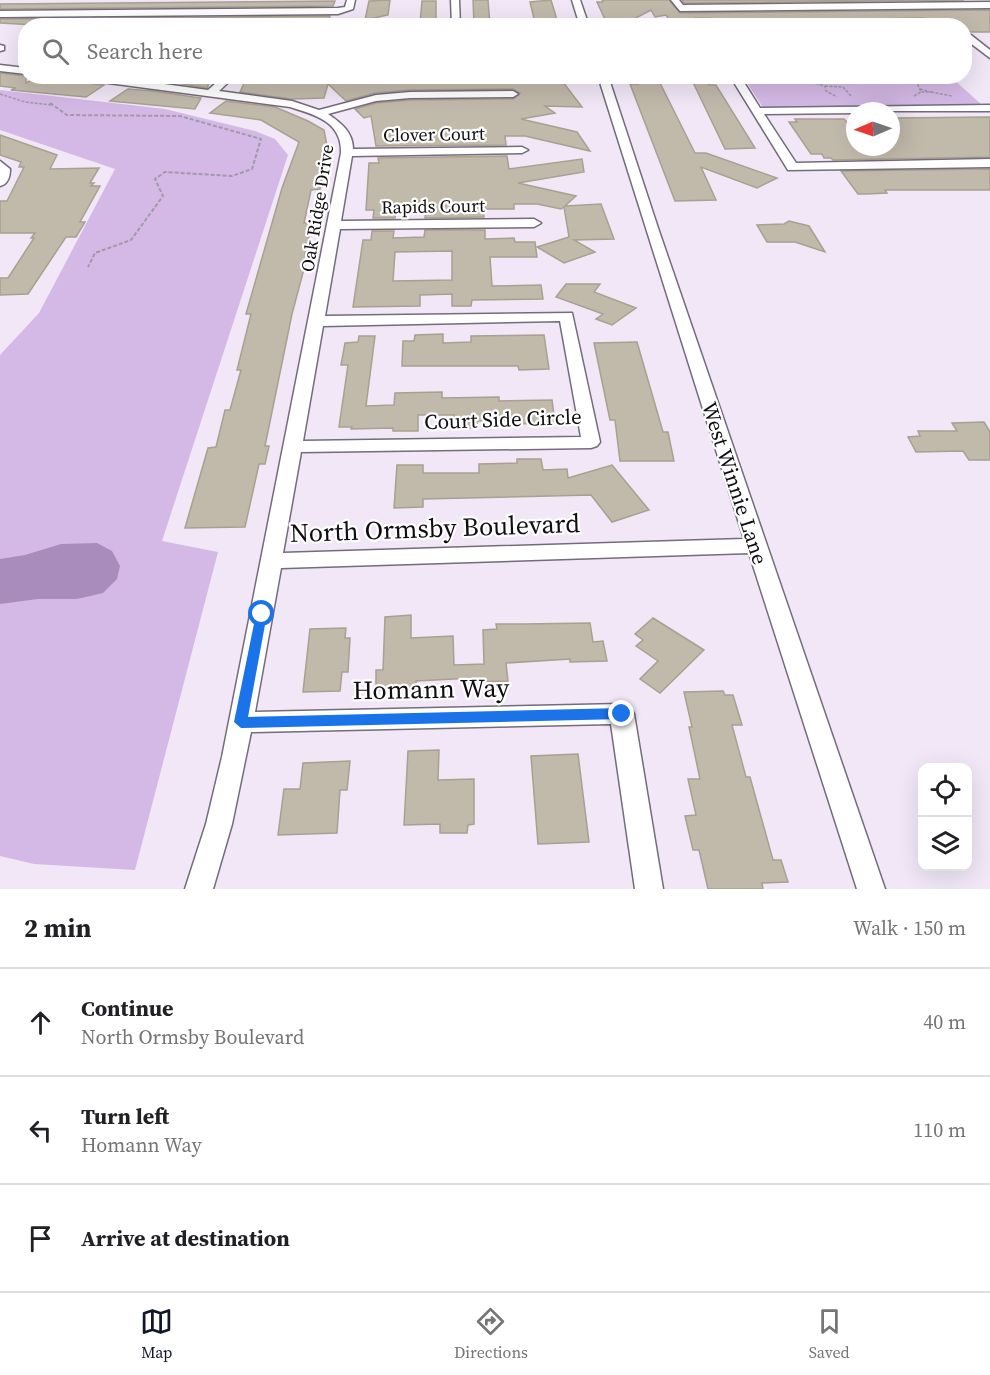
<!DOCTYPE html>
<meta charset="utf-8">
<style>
:root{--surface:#fff;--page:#f2f2f2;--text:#202124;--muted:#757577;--line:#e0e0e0;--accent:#111827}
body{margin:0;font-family:"Source Serif 4",serif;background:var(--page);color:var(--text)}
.controls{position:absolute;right:18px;bottom:18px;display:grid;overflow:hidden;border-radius:12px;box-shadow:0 6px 24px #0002}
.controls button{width:54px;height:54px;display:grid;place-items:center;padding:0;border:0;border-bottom:2px solid var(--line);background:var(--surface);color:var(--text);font:30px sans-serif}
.compass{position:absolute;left:846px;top:102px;width:54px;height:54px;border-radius:50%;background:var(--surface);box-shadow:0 6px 24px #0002;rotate:268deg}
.stop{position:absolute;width:18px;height:18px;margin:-14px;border:4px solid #1a73e8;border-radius:50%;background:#fff}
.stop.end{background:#1a73e8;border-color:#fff;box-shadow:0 2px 6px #0008}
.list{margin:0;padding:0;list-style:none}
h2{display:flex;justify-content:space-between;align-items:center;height:78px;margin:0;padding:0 24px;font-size:26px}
h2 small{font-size:20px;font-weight:400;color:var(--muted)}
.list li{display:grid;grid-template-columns:39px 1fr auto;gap:18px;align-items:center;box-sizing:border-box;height:108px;padding:0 24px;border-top:2px solid var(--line)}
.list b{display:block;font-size:22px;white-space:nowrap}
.list p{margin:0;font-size:20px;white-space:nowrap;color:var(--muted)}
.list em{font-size:20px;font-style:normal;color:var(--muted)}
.icon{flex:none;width:33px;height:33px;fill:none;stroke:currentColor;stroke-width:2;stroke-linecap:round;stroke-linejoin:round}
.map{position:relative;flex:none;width:990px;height:889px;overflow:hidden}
.search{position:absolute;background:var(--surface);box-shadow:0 6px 24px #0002;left:18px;right:18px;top:18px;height:66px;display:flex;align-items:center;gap:15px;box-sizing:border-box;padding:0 21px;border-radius:24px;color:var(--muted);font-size:22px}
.sheet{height:402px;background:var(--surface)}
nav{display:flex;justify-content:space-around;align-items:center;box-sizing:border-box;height:84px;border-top:2px solid var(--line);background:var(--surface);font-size:16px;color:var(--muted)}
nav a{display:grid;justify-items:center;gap:3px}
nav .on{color:var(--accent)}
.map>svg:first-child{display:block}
.green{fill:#d4b9e6}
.water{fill:#a98cbb}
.building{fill:#c1b9aa;stroke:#a8a091;stroke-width:1.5;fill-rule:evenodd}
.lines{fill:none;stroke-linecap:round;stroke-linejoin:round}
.minor-casing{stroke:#746c7a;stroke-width:3}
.path-far1{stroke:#a19aa6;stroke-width:1.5;stroke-dasharray:3 1.5;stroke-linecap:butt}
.path{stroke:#a19aa6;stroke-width:2;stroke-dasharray:4 2;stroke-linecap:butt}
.minor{fill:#fff;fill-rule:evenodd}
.route{fill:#1a73e8}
.labels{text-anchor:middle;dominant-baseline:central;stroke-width:4.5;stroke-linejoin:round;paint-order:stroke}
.far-street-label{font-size:18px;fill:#100d12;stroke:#fff}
.street-label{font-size:21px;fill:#100d12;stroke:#fff}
.near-street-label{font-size:26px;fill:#100d12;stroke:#fff}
</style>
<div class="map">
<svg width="990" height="889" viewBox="0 0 990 889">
<rect width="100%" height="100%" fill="#f1e7f7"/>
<g class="green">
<polygon points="743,77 951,77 982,105 764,109"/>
<polygon points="0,90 165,109 255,131 275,139 288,155 162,541 218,552 135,870 34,864 0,856 0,355 39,313 115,169 0,130"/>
</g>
<polygon class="water" points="97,543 112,551 120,566 117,579 103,593 77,599 38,599 0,604 0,559 25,555 61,544"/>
<g class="building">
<polygon points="390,0 388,15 365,20 369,1"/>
<polygon points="473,0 488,0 490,25 474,25"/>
<polygon points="551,0 558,23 535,23 530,2"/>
<polygon points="602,0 669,0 680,13 990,10 990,32 964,32 964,26 932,26 923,18 874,19 881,26 818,26 813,19 782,21 696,18 698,21 670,21 666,15 655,17 651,10 630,21 632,26 608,26 597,2 603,2"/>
<polygon points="682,0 964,0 684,3"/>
<polygon points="335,1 333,6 0,9 0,4"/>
<polygon points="422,1 436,1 436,22 420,23"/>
<polygon points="330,16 328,23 304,21 99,25 101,23 55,23 53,26 0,23 0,19"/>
<polygon points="0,73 26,76 26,83 36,78 47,78 104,85 86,97 11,90 16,88 0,86"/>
<polygon points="180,76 212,76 207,88 176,83"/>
<polygon points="347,76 543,76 539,83 563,82 582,107 545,106 555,113 521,119 577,132 590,151 525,136 505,136 506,145 376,146 371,116 364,118 355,109 376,103 410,100 513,99 520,93 513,89 410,90 375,93 346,101 328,84 324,98 291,99 240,92 247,77 299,81 349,80"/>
<polygon points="690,76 705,76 709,85 716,85 755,148 725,149"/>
<polygon points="636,79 658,79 695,153 706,153 777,178 757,188 701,167 716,200 675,201 630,84 638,84"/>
<polygon points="128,89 153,91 201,98 195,109 110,101"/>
<polygon points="226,101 275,107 308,121 324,130 328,151 320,189 311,190 304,223 312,223 305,254 308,254 292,314 265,446 269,446 265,464 259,464 245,527 185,528 208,448 216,447 225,410 230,410 241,370 237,370 251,314 246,314 282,188 299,142 261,120 210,113"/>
<polygon points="990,117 990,157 833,160 831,158 824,158 822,154 811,154 789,122 797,122 795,119 844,119 847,122 855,122 855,147 891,147 891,118"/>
<polygon points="0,135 57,155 50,169 99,168 90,183 94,183 91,186 100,186 80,222 85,222 76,237 66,237 28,294 0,295 0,278 8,278 34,238 31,238 35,233 0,233 0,201 7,201 24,167 19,167 21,162 0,155"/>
<polygon points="507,156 509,169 582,159 584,172 518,183 576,196 565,206 601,204 614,239 574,240 595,252 564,263 537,247 569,237 564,207 561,209 537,204 514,204 514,209 483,209 484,217 425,218 426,208 396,209 395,218 373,218 374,210 366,210 369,163 379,163 378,158"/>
<polygon points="990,169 990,190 885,190 887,193 866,194 858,194 841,171"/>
<polygon points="789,221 809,226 825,252 795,242 767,242 757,225 784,224"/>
<path d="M425 230H485V239L514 238 515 242H535L537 257H490L492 286 541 285 543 299 472 300 471 306H452V294L420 295V306L353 307 363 240H371L372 231H394L393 238 424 237ZM452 251V280L393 281 395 252Z"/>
<polygon points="566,284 600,284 594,292 636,308 612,325 596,319 603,314 556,297"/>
<polygon points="443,334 443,343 471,342 471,336 544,335 549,369 519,370 518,366 402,366 403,341 414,341 415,335"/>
<polygon points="359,336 375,336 366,406 394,405 395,393 442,392 442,398 499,397 499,401 552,400 555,423 513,424 513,420 477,421 477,428 454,428 454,415 418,415 418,431 393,431 393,428 351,429 352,427 339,427 348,365 341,365 345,343 358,342"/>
<polygon points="637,342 663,432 668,432 674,461 620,461 615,420 610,420 594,343"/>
<polygon points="984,422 990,432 990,460 969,460 963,451 916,452 908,437 920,436 918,431 957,431 952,423"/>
<polygon points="517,459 541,459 543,470 567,469 568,478 612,465 649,510 612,522 591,495 423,499 423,507 394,508 397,465 423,465 423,473 479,473 479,464 517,463"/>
<polygon points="411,615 411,638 453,636 454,665 484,664 483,630 497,629 496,624 524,624 590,623 593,642 603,641 607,661 570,662 570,659 506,663 508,681 473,682 473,678 416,681 416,687 376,690 376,670 383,670 385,617"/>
<polygon points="653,618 704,650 660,693 640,679 658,661 636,646 643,640 635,634"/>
<polygon points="346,628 345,638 350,638 348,672 342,672 340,691 303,692 310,629"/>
<polygon points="723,691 725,695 733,695 742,725 732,725 746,777 750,777 773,860 781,860 788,882 762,883 763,889 708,889 699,850 693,850 685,816 696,815 688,779 700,779 689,727 692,727 684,692"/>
<polygon points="439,750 438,780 474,779 474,824 468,825 467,833 440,833 440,824 404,825 408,751"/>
<polygon points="578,754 589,842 538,844 531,756"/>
<polygon points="350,761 347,790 340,790 337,833 278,835 284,789 300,789 303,763"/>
</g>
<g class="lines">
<g class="minor-casing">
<g id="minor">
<polygon points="347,0 355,0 353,9 338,14 0,17 0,11 338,8 345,7"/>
<polygon points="451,0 459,0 460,26 452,26"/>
<polygon points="572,0 580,0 589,26 580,26"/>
<polygon points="671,0 679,0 683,5 990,2 990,8 680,11"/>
<polygon points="965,35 971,35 990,50 990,58 965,39"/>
<polygon points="0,45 4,46 4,50 0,51"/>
<polygon points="0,65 26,68 26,74 0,71"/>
<path d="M73 76H105L208 90 224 76H235L219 91 292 101 319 110 376 95 410 92 513 91 518 94 513 97 410 98 376 101 328 114C341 123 353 132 353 149L522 147 528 150 522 153 352 156 341 221 534 219 541 223 534 227 340 229 325 316 572 313 600 442 597 446 591 448 301 452 283 553 744 539 598 76H608L658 228 885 889H857L749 553 281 568 255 712 622 704 630 707 634 714 663 889H635L611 724 251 732 232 824 213 889H185L206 824 222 757 341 153C342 122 316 115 290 107L78 79ZM560 321 581 437 303 441 323 326Z"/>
<polygon points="730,76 740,76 760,108 990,105 990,111 855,111 855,113 764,114 796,163 990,159 990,167 788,170"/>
<path d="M0 161 10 169C10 177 8 184 0 186Z"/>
</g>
</g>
<g class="path-far1">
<polyline points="785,76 825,86 826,91 837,97"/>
<polyline points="755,82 763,79 785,78"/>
<polyline points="825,86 843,87 851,96"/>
<polyline points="920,89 931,92 921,92"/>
<polyline points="931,92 952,96"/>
<polyline points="0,94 25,102 52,105"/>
<polyline points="914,96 921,92 916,80 934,76"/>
</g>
<polyline class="path" points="50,103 67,115 180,116 261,139 252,169 232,176 165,172 155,179 163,196 131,240 95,253 88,267"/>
<use href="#minor" class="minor"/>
</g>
<polygon class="route" points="262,610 267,614 248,717 622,708 628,714 622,719 241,728 234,722 256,614"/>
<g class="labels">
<g class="far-street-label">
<text transform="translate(434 134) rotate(-1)">Clover Court</text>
<text transform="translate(433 206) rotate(-1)">Rapids Court</text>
<text transform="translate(317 208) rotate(-81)">Oak Ridge Drive</text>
</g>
<g class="street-label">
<text transform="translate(503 419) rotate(-2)">Court Side Circle</text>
<text transform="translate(735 483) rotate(72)">West Winnie Lane</text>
</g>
<g class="near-street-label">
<text transform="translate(435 528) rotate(-2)">North Ormsby Boulevard</text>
<text transform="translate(431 689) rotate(-1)">Homann Way</text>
</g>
</g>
</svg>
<div class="controls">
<button><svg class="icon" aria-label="locate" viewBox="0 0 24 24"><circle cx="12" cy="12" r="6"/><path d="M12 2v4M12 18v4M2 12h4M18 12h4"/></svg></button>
<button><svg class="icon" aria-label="layers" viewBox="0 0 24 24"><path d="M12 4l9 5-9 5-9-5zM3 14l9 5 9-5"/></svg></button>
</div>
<svg class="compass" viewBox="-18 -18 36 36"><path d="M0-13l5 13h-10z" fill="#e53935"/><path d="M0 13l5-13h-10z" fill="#757577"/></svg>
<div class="stop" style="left:262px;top:614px"></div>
<div class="stop end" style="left:622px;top:714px"></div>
<div class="search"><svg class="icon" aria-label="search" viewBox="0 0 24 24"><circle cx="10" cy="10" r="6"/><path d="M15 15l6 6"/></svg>Search here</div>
</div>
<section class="sheet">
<h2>2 min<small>Walk · 150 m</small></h2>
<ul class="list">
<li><svg class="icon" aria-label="ahead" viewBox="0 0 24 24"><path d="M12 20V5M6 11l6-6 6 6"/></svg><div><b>Continue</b><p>North Ormsby Boulevard</p></div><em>40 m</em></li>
<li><svg class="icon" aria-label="left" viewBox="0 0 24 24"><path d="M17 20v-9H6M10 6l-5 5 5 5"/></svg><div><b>Turn left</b><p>Homann Way</p></div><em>110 m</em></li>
<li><svg class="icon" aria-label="arrive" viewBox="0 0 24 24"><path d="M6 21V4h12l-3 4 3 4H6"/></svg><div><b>Arrive at destination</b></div></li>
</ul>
</section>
<nav>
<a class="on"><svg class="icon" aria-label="map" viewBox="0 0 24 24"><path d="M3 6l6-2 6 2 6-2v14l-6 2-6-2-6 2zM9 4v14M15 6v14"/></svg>Map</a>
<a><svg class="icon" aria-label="directions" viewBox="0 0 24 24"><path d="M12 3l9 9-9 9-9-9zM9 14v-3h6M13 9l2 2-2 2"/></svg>Directions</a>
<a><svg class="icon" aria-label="saved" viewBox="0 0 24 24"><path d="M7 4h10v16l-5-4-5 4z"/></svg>Saved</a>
</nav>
